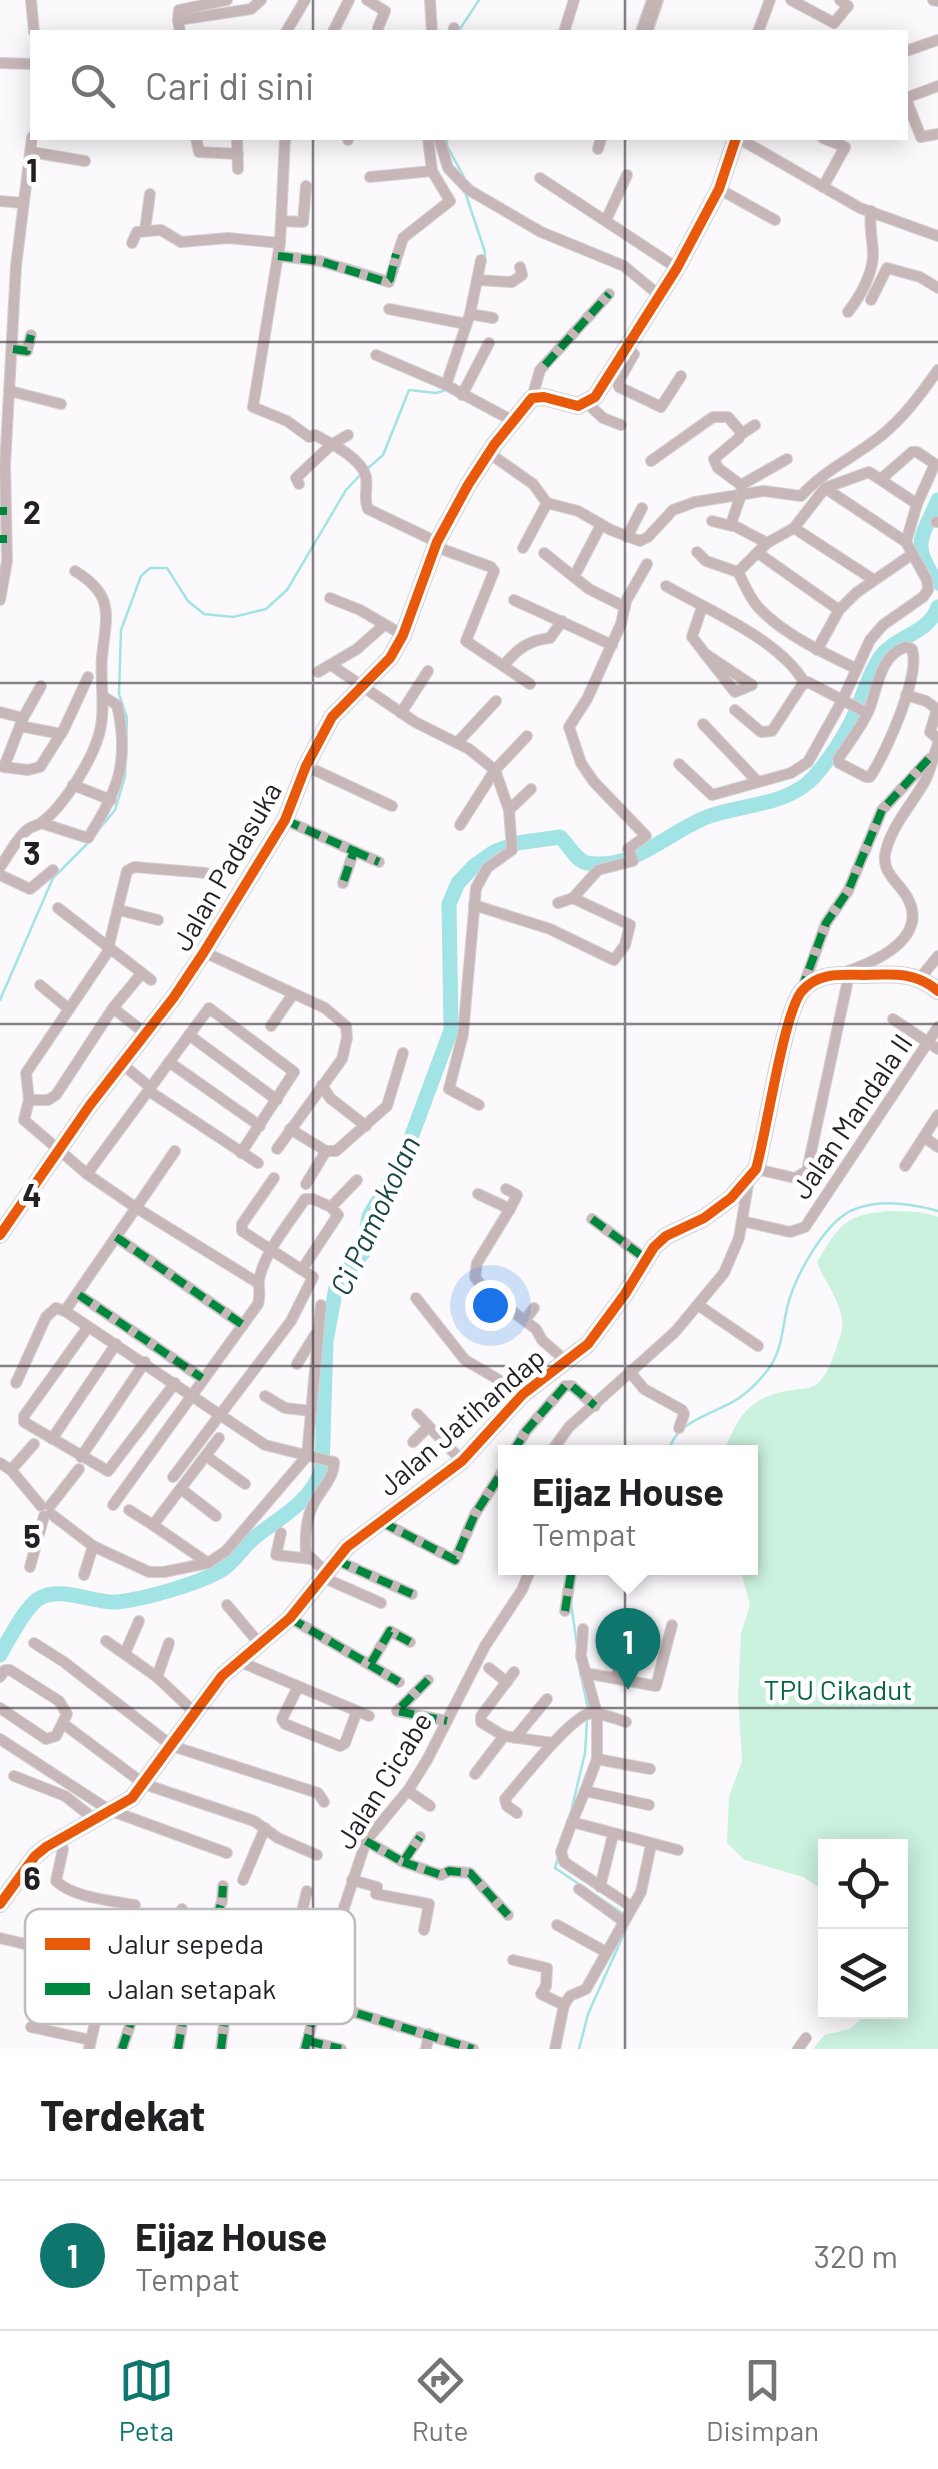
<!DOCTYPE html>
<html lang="id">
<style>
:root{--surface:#fff;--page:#f2f2f2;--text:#202124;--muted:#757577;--line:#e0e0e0;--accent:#0f766e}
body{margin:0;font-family:Barlow,sans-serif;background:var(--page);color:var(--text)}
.controls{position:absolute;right:30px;bottom:30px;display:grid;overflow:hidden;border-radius:0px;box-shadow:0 5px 25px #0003}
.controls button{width:90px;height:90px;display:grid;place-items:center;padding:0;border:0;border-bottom:2px solid var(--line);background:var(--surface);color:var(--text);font:50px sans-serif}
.you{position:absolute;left:490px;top:1305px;width:35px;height:35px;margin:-25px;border:8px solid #fff;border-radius:50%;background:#1a73e8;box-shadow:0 0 0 15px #1a73e833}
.badge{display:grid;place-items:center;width:65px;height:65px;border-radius:50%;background:var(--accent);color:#fff;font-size:32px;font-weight:700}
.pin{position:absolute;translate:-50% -82px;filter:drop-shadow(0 2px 5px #0008)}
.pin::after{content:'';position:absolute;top:52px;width:35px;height:30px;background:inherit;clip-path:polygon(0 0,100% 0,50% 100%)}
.popup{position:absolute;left:498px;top:1445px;width:260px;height:130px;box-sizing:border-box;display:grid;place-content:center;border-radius:0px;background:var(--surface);filter:drop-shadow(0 2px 8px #0005);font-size:32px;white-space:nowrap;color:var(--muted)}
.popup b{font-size:38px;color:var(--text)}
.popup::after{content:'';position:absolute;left:50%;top:100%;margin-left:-20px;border:20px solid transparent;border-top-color:var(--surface)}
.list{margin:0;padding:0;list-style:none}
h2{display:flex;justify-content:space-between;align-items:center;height:130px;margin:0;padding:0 40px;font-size:42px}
h2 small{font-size:32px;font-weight:400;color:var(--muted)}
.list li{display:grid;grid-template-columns:65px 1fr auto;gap:30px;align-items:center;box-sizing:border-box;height:150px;padding:0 40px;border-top:2px solid var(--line)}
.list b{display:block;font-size:38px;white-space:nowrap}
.list p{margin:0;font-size:32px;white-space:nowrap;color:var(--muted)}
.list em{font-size:32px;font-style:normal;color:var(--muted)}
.icon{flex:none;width:55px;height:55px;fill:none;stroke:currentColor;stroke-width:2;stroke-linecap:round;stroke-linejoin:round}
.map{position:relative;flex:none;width:938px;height:2049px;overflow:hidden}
.search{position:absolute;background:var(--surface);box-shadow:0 5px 25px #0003;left:30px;right:30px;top:30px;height:110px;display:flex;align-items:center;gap:25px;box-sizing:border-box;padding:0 35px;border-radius:0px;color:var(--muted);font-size:38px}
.sheet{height:280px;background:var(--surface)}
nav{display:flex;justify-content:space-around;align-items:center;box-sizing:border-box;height:140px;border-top:2px solid var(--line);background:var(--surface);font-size:28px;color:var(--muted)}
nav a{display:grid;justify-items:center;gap:5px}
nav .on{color:var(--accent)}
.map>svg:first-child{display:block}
.green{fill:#cbf1df}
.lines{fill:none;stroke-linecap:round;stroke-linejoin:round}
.stream{stroke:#a2e3e6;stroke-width:2.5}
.river{stroke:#a2e3e6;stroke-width:15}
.street-casing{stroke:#d4d2d5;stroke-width:12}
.secondary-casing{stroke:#d4d2d5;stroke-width:18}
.street{stroke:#c8b7b9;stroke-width:10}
.secondary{stroke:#c6b5b7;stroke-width:15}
.quiet{stroke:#00873e;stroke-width:8;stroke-dasharray:15 8;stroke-linecap:butt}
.cycleway-casing{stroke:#fff;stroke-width:16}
.cycleway{stroke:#e8590c;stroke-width:10}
.grid{fill:none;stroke:#251e27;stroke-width:2.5;stroke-opacity:0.55}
.labels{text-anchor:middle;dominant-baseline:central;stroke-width:9;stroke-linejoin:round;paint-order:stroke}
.street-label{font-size:28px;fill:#251e27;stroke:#fff}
.park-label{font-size:28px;fill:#076544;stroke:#fff}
.water-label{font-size:30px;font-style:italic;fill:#1a4647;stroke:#fff}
.key{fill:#fff;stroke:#bebcbe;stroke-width:2.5}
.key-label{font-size:28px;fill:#251e27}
.grid-label{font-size:32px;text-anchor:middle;font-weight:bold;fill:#251e27;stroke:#fff;stroke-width:9;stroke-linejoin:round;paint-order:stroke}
</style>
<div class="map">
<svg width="938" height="2049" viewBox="0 0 938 2049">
<rect width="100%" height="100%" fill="#fbf9fc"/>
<path class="green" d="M889 1211 920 1212 938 1217V2049H813L824 2035 850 2029 869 2012H900V1846H826L825 1891 803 1877 745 1860 727 1843 729 1797 742 1761 738 1698 741 1633 750 1605 740 1568H750V1452L724 1451C733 1429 742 1407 766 1397 807 1380 817 1405 836 1349 839 1339 844 1329 842 1319 839 1298 824 1281 817 1262 839 1225 846 1214 889 1211Z"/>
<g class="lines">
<g class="stream">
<polyline points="458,32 479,0"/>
<polyline points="447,138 447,146 464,177"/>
<polyline points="464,189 485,252 484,258"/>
<polyline points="366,470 383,455 409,390 436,393 446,390"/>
<polyline points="97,832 115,810 125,777 127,718 119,694 121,630 141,576 150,568 167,568 188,601 204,614 233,617 266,609 287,590 346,490 360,475"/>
<polyline points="0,1000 53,878 89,842"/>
<path d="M669 1452C674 1420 716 1414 739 1398 749 1391 758 1382 766 1372 782 1353 782 1330 787 1308 794 1278 825 1220 855 1209 881 1199 913 1204 938 1211"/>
<polyline points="571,1603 577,1645"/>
<polyline points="579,1667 588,1708"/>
<polyline points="570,1816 585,1753 587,1721"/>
<polyline points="558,1857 555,1868 622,1913"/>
<polyline points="579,2049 588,2014 627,1927"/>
</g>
<g class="river">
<path d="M938 500C921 540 910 544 938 583"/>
<path d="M0 1655C8 1641 26 1605 40 1598 61 1586 93 1603 116 1602 142 1600 206 1582 226 1567 238 1557 246 1543 259 1534 284 1515 311 1501 322 1469L326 1341 337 1282 363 1253 369 1216 402 1162 451 1030 449 904 458 883 474 866 494 852 517 843 560 837C569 845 575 860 587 863 633 871 668 832 707 817 742 804 787 806 814 777 827 762 840 743 849 726 862 704 866 677 881 656 898 635 928 634 938 607"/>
</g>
<g class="street-casing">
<g id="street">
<polyline points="31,0 34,32"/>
<polyline points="367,0 385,11 378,28"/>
<polyline points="430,0 432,32"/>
<polyline points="791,0 834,23 848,6 840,0"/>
<polyline points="933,0 938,1"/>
<polyline points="178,20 179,10 227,0"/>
<polyline points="180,32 178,20 251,9 261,0"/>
<polyline points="286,32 305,0"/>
<polyline points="333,32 349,0"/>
<polyline points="453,32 454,28"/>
<polyline points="564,32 574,0"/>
<polyline points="758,32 770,0"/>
<polyline points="906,51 938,40"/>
<polyline points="0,63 32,64"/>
<polyline points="906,98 938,86"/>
<polyline points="906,99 921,137 938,134"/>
<polyline points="196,138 199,152 238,154"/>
<polyline points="237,138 238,169"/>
<polyline points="439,138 448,168 469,190 541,232 624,266 660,296"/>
<polyline points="738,138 860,208 938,236"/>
<polyline points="823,138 845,147 823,187"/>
<polyline points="348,140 348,138"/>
<polyline points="598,149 601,138"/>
<polyline points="31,152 85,161"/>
<polyline points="370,177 432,171"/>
<polyline points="540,178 677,268"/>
<polyline points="719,189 775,220"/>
<polyline points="0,201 23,203"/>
<polyline points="606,220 627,175"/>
<polyline points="281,221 303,222 306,186"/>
<polyline points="145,230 150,194"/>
<polyline points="132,243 137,232 161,230 181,242 228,238 280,243 285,138"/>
<path d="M280 243 253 407 287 421 309 437 315 435C330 443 362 458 366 477 368 489 363 498 368 509L437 542"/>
<polyline points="278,256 320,261 389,282 403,238 450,201 432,171 428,138"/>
<polyline points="481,260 470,314 446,385 513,421"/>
<polyline points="477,280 512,282 522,275 520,267"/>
<polyline points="871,300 887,268 920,277 938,288"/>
<polyline points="389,309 466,324"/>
<path d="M848 312C860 297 874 272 873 252 872 237 869 226 871 211"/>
<polyline points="470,314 493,318"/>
<polyline points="626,348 634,354 618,382 619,387 661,407 681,376"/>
<polyline points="13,349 27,351 31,335"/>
<polyline points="376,355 446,385"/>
<polyline points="10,391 61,404"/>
<polyline points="462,395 489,343"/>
<polyline points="532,398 540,370 609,294"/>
<polyline points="587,403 603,418 621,425"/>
<polyline points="740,435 755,425"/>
<path d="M489 453 533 484 547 503 578 511 611 530 640 541 648 537 673 510 695 502 764 491 801 496C824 470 855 457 882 435 905 416 921 394 938 370"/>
<polyline points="651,461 713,417 728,417 741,432 739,438 714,459 718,468 741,485 742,492 731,524 767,543"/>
<polyline points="299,484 296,478 331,445 348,435"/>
<polyline points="741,485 787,459"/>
<polyline points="825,488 906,542"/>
<polyline points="712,521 732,526"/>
<polyline points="936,522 938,522"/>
<polyline points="794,528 874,580"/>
<polyline points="627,537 642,508"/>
<polyline points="436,547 491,567 494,571 466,641 530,684"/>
<polyline points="523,548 547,503"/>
<path d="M697 552 706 561 738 572C744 583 749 597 758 607 783 634 822 652 855 668"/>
<polyline points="544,553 589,589 625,607"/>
<polyline points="758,553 839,610"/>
<polyline points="577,571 601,525"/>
<polyline points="738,572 767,543 794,528 825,488 869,472 917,504"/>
<path d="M666 586C708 610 780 640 804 682"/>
<polyline points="330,598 360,610 403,635"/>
<polyline points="0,600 7,561 5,465 16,266 32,137"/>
<polyline points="514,600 612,645"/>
<polyline points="702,607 692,637 735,692 752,685 704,653"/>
<path d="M906 647 912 649C921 675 886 753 870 777H866L839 763 838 759C848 744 860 729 868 712 878 689 879 655 906 647Z"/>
<polyline points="817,650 839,610 856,593 911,555"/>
<path d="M505 664C518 648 530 640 550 638L562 621"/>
<polyline points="331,665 415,722 469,749 495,770 509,810 512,850 487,868 476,888 463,1034 449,1089 479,1105"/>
<polyline points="318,672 357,649 384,625"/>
<polyline points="906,695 926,701 937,709 930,732 938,739"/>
<polyline points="735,710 761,732 772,731 802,685 808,682 867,713"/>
<polyline points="0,712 23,718"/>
<polyline points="401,713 428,671"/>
<polyline points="703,724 758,782"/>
<polyline points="20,726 61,734"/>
<polyline points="457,743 496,701"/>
<polyline points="679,764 712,795 791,773 808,762 842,701 870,640 883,625 923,597 928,590 927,580 906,542 917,504 935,464 917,452 912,452 881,479"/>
<polyline points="1,766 4,767 23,718 41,686"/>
<polyline points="306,766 392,806"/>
<polyline points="4,767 28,770 40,767 64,729 88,677"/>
<polyline points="73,785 111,800"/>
<polyline points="509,810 531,789"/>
<polyline points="285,820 354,851 343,883"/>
<path d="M41 823 88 838C118 791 130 761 117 705L104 697"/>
<polyline points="460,825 495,770 527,736"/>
<polyline points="354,851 379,862"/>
<path d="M0 867C8 856 17 838 27 830 31 826 37 826 41 823 65 805 96 755 101 726 105 703 100 680 102 657 106 616 116 596 75 571"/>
<polyline points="206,873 134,867 127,871 107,953 26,1073 29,1100 24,1120 87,1174 135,1207 258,1283"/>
<polyline points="0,875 30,889 53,870"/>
<polyline points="558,903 573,898 598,870 633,861 628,849 646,836 594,782 581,763 569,727 587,699 621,624 626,601 647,564"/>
<polyline points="474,905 550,929 614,960 625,945 630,925 573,898"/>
<polyline points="58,908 151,980"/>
<polyline points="119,910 158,920"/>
<polyline points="204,952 325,1008 346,1026 347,1038 342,1059 277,1149"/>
<path d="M848 971C877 961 930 937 907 897 897 880 880 872 886 850 893 824 912 804 925 781 931 770 933 756 938 744"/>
<polyline points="921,977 938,956"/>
<polyline points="40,985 69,1009"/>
<polyline points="802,990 826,923 848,891 882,810 929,759"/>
<polyline points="113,1008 137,1027"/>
<polyline points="893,1019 938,1049"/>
<polyline points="271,1026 293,994"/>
<polyline points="189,1035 277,1100"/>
<polyline points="169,1062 260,1126"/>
<polyline points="122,1064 151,1088"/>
<polyline points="322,1085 330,1098 366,1126"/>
<polyline points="149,1091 258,1163"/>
<polyline points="29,1100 48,1100 56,1095 113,1008 142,973"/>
<polyline points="290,1129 326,1151 336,1151 387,1106 403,1053"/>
<polyline points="924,1137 938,1147"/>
<path d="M175 1151 65 1311 265 1445 334 1462C334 1479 320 1490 313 1505 306 1519 305 1538 306 1553L326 1572"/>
<polyline points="905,1166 938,1115"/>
<polyline points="756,1169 795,1178 807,1171 849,975"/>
<polyline points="87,1174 209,1008 294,1072 241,1153"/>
<polyline points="306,1184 326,1151"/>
<polyline points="506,1189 517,1195 510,1209"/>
<polyline points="478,1194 510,1209 477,1263 475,1277 485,1291 536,1329 542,1340 566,1361"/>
<polyline points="592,1219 646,1259"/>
<polyline points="742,1221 790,1232 805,1227 938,1027"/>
<polyline points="116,1237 243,1325"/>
<polyline points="303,1268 338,1215 331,1207 357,1180"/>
<polyline points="79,1295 202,1378"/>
<polyline points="416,1298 465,1360 523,1394"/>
<polyline points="698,1305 758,1346"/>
<polyline points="525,1320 534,1308"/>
<polyline points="88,1327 24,1416 24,1422 108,1471 175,1383"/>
<polyline points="297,1364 315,1335"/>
<polyline points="630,1372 644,1389 682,1410 684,1414 679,1428"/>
<polyline points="16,1383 46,1317 56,1308 65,1311"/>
<polyline points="265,1396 285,1408 312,1411"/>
<polyline points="417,1414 462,1461"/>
<polyline points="52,1439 116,1344"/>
<polyline points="413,1442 428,1427"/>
<polyline points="513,1452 526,1431 565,1386 572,1386 595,1406"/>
<polyline points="551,1452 569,1427 675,1332 724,1273 739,1238 749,1179"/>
<polyline points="206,1456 245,1484"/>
<polyline points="81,1457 145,1362"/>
<polyline points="0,1463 11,1470 41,1506"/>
<polyline points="11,1470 34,1444"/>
<polyline points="173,1477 291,1321 313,1277 242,1231 242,1224 274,1178"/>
<polyline points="181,1489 216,1516"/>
<path d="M113 1505 258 1304C261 1295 258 1289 259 1280 265 1250 289 1224 305 1199H313L331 1207"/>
<polyline points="50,1506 79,1469"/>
<polyline points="129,1510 153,1525"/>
<polyline points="51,1514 93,1546 149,1572 164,1572 208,1563 226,1551 307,1456 321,1305"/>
<polyline points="382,1522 455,1560 475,1514 506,1466"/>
<polyline points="281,1533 276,1555 311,1559"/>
<polyline points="336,1560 412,1594"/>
<polyline points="208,1563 153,1525 219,1438"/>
<polyline points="30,1567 44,1516"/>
<polyline points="84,1575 93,1546"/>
<polyline points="322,1577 381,1603"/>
<polyline points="227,1605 258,1642"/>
<polyline points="565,1611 572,1568"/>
<polyline points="290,1618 399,1682"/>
<polyline points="583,1629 581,1656 597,1714 597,1759"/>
<polyline points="106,1641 157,1677 195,1713"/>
<polyline points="34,1643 64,1662 172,1746 318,1793 324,1802"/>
<polyline points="125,1653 139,1621"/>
<polyline points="238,1661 369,1716"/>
<polyline points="371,1663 390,1631 410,1642"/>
<polyline points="489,1668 507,1682"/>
<polyline points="514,1672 481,1716 481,1722 504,1736 553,1743"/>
<polyline points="585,1673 656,1686 672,1625"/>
<polyline points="617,1676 625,1645"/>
<polyline points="0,1677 5,1670 10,1670 59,1701 67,1714 56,1736 46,1739 0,1708"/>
<polyline points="157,1677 169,1643"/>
<polyline points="428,1680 397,1711 447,1721"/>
<polyline points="298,1687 282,1719 285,1724 340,1746 345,1743 357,1711"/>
<polyline points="65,1725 144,1784 254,1821 278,1838 317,1855"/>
<polyline points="515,1738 547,1699"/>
<polyline points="0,1739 109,1810 227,1853"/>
<polyline points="475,1774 504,1736"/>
<polyline points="14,1776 65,1796 93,1818"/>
<polyline points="408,1791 430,1806"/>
<polyline points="585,1791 572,1822 678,1850"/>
<polyline points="649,1805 585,1791 597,1759 650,1769"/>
<path d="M517 1813 507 1806 505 1799C521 1781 567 1721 588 1714 599 1711 615 1719 626 1722"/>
<polyline points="572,1822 561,1852 564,1862 632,1907"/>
<path d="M60 1839 63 1849 56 1881C74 1898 110 1900 135 1905"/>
<polyline points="366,1841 403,1862 420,1837"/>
<polyline points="403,1862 441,1875 449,1871 470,1873 508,1915"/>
<polyline points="243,1880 265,1828"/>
<polyline points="352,1880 377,1887 376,1894 429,1904 424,1930"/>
<polyline points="600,1887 613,1835"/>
<polyline points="579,1889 623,1921"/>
<polyline points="557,1925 606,1952"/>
<polyline points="0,1938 228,1992 317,2001 473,2049"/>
<polyline points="513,1960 547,1968 546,1986 541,1994 564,2005"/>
<polyline points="160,1978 182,1909"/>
<polyline points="198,1986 205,1951 222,1901 223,1886"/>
<polyline points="281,1996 307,1891"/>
<polyline points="31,2027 90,2040"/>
<polyline points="308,2041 341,2049"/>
<polyline points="89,2049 108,1965"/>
<polyline points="122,2049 147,1975"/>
<polyline points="178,2049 189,1984"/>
<polyline points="221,2049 228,1992"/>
<polyline points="305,2049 341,1917 366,1841 409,1789 427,1760 485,1646 522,1590 531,1568"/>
<polyline points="426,2049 429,2034"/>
<polyline points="555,2049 564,2005 570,1996 586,1989 641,1892 651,1845"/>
<polyline points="798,2049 806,2038"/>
</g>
</g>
<g class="secondary-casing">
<g id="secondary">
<polyline points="644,32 655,0"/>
<polyline points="0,1235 90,1105 174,997 204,952 285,820 306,766 332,717 390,658 403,635 437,542 468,485 494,445 532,398 544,397 578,406 595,397 677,268 719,189 736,138"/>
<path d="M0 1904 35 1856 46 1847 132 1798 222 1676 290 1618 347 1547 462 1461 523 1394 588 1344 625 1294 654 1247 666 1236 704 1218 731 1198 756 1169C766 1135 784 1011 802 991 819 971 843 975 866 975 895 974 916 972 938 991"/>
</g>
</g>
<use href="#street" class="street"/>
<use href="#secondary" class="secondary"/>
<g class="quiet">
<polyline points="278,256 320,261 386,282 390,279 396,254"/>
<polyline points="13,349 27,351 31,335"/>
<polyline points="545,365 609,294"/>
<polyline points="0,511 7,511"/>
<polyline points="0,539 7,539"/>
<polyline points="285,820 354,851 343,883"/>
<polyline points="354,851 379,862"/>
<polyline points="801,991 826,923 848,891 882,810 933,754"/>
<polyline points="592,1219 646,1259"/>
<polyline points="116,1237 243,1325"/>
<polyline points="79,1295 202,1378"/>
<polyline points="513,1452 526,1431 565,1386 572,1386 595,1406"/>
<polyline points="382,1522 455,1560 475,1514 506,1466"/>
<polyline points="336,1560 412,1594"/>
<polyline points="565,1611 572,1568"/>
<polyline points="290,1618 399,1682"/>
<polyline points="371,1663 390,1631 410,1642"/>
<polyline points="428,1680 397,1711 447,1721"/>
<polyline points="366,1841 403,1862 420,1837"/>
<polyline points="403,1862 441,1875 449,1871 470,1873 508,1915"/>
<polyline points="198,1986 205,1951 222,1901 223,1886"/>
<polyline points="308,2041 341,2049"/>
<polyline points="122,2049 147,1975"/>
<polyline points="178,2049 189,1984"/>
<polyline points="221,2049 228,1992"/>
<polyline points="305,2049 317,2001 473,2049"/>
</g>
<g class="cycleway-casing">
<g id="cycleway">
<polyline points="0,1235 90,1105 174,997 204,952 285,820 306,766 332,717 390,658 403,635 437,542 468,485 494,445 532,398 544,397 578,406 595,397 677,268 719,189 736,138"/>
<path d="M0 1904 35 1856 46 1847 132 1798 222 1676 290 1618 347 1547 462 1461 523 1394 588 1344 625 1294 654 1247 666 1236 704 1218 731 1198 756 1169C766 1135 784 1011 802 991 819 971 843 975 866 975 895 974 916 972 938 991"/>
</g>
</g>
<use href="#cycleway" class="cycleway"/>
</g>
<path class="grid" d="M313 0V32M625 0V32M313 138V2049M625 138V2049M0 342H938M0 683H938M0 1024H938M0 1366H938M0 1708H938"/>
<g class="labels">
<g class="street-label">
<text transform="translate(226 866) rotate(-60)">Jalan Padasuka</text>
<text transform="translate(851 1116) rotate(-56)">Jalan Mandala II</text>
<text transform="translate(461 1421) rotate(-41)">Jalan Jatihandap</text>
<text transform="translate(383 1780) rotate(-58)">Jalan Cicabe</text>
</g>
<g class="park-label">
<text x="838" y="1689">TPU Cikadut</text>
</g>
<g class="water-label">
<text transform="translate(374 1215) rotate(-65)">Ci Pamokolan</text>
</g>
</g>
<rect x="25" y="1909" width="330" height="115" rx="15" class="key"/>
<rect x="45" y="1938" width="45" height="12" fill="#e8590c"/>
<rect x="45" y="1983" width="45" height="12" fill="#00873e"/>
<g class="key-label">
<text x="108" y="1954">Jalur sepeda</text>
<text x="108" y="1999">Jalan setapak</text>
</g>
<g class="grid-label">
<text x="32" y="182">1</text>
<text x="32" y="524">2</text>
<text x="32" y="865">3</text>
<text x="32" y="1207">4</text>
<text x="32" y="1548">5</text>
<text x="32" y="1890">6</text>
</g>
</svg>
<div class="controls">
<button><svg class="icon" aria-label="locate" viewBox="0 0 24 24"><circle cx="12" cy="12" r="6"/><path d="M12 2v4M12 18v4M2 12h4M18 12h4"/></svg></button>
<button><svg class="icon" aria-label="layers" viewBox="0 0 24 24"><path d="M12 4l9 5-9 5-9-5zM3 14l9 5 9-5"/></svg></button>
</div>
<div class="you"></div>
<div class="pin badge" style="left:628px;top:1690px">1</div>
<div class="popup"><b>Eijaz House</b>Tempat</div>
<div class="search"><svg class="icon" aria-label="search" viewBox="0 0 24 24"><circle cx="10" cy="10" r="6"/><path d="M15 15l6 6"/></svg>Cari di sini</div>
</div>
<section class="sheet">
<h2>Terdekat<small></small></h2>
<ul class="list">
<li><span class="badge">1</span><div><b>Eijaz House</b><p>Tempat</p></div><em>320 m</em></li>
</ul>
</section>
<nav>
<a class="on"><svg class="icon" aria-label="map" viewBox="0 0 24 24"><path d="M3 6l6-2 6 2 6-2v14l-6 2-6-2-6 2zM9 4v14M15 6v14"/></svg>Peta</a>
<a><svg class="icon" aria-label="directions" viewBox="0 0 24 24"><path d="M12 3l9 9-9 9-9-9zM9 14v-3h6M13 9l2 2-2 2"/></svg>Rute</a>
<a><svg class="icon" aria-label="saved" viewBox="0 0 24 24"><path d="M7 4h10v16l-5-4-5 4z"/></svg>Disimpan</a>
</nav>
